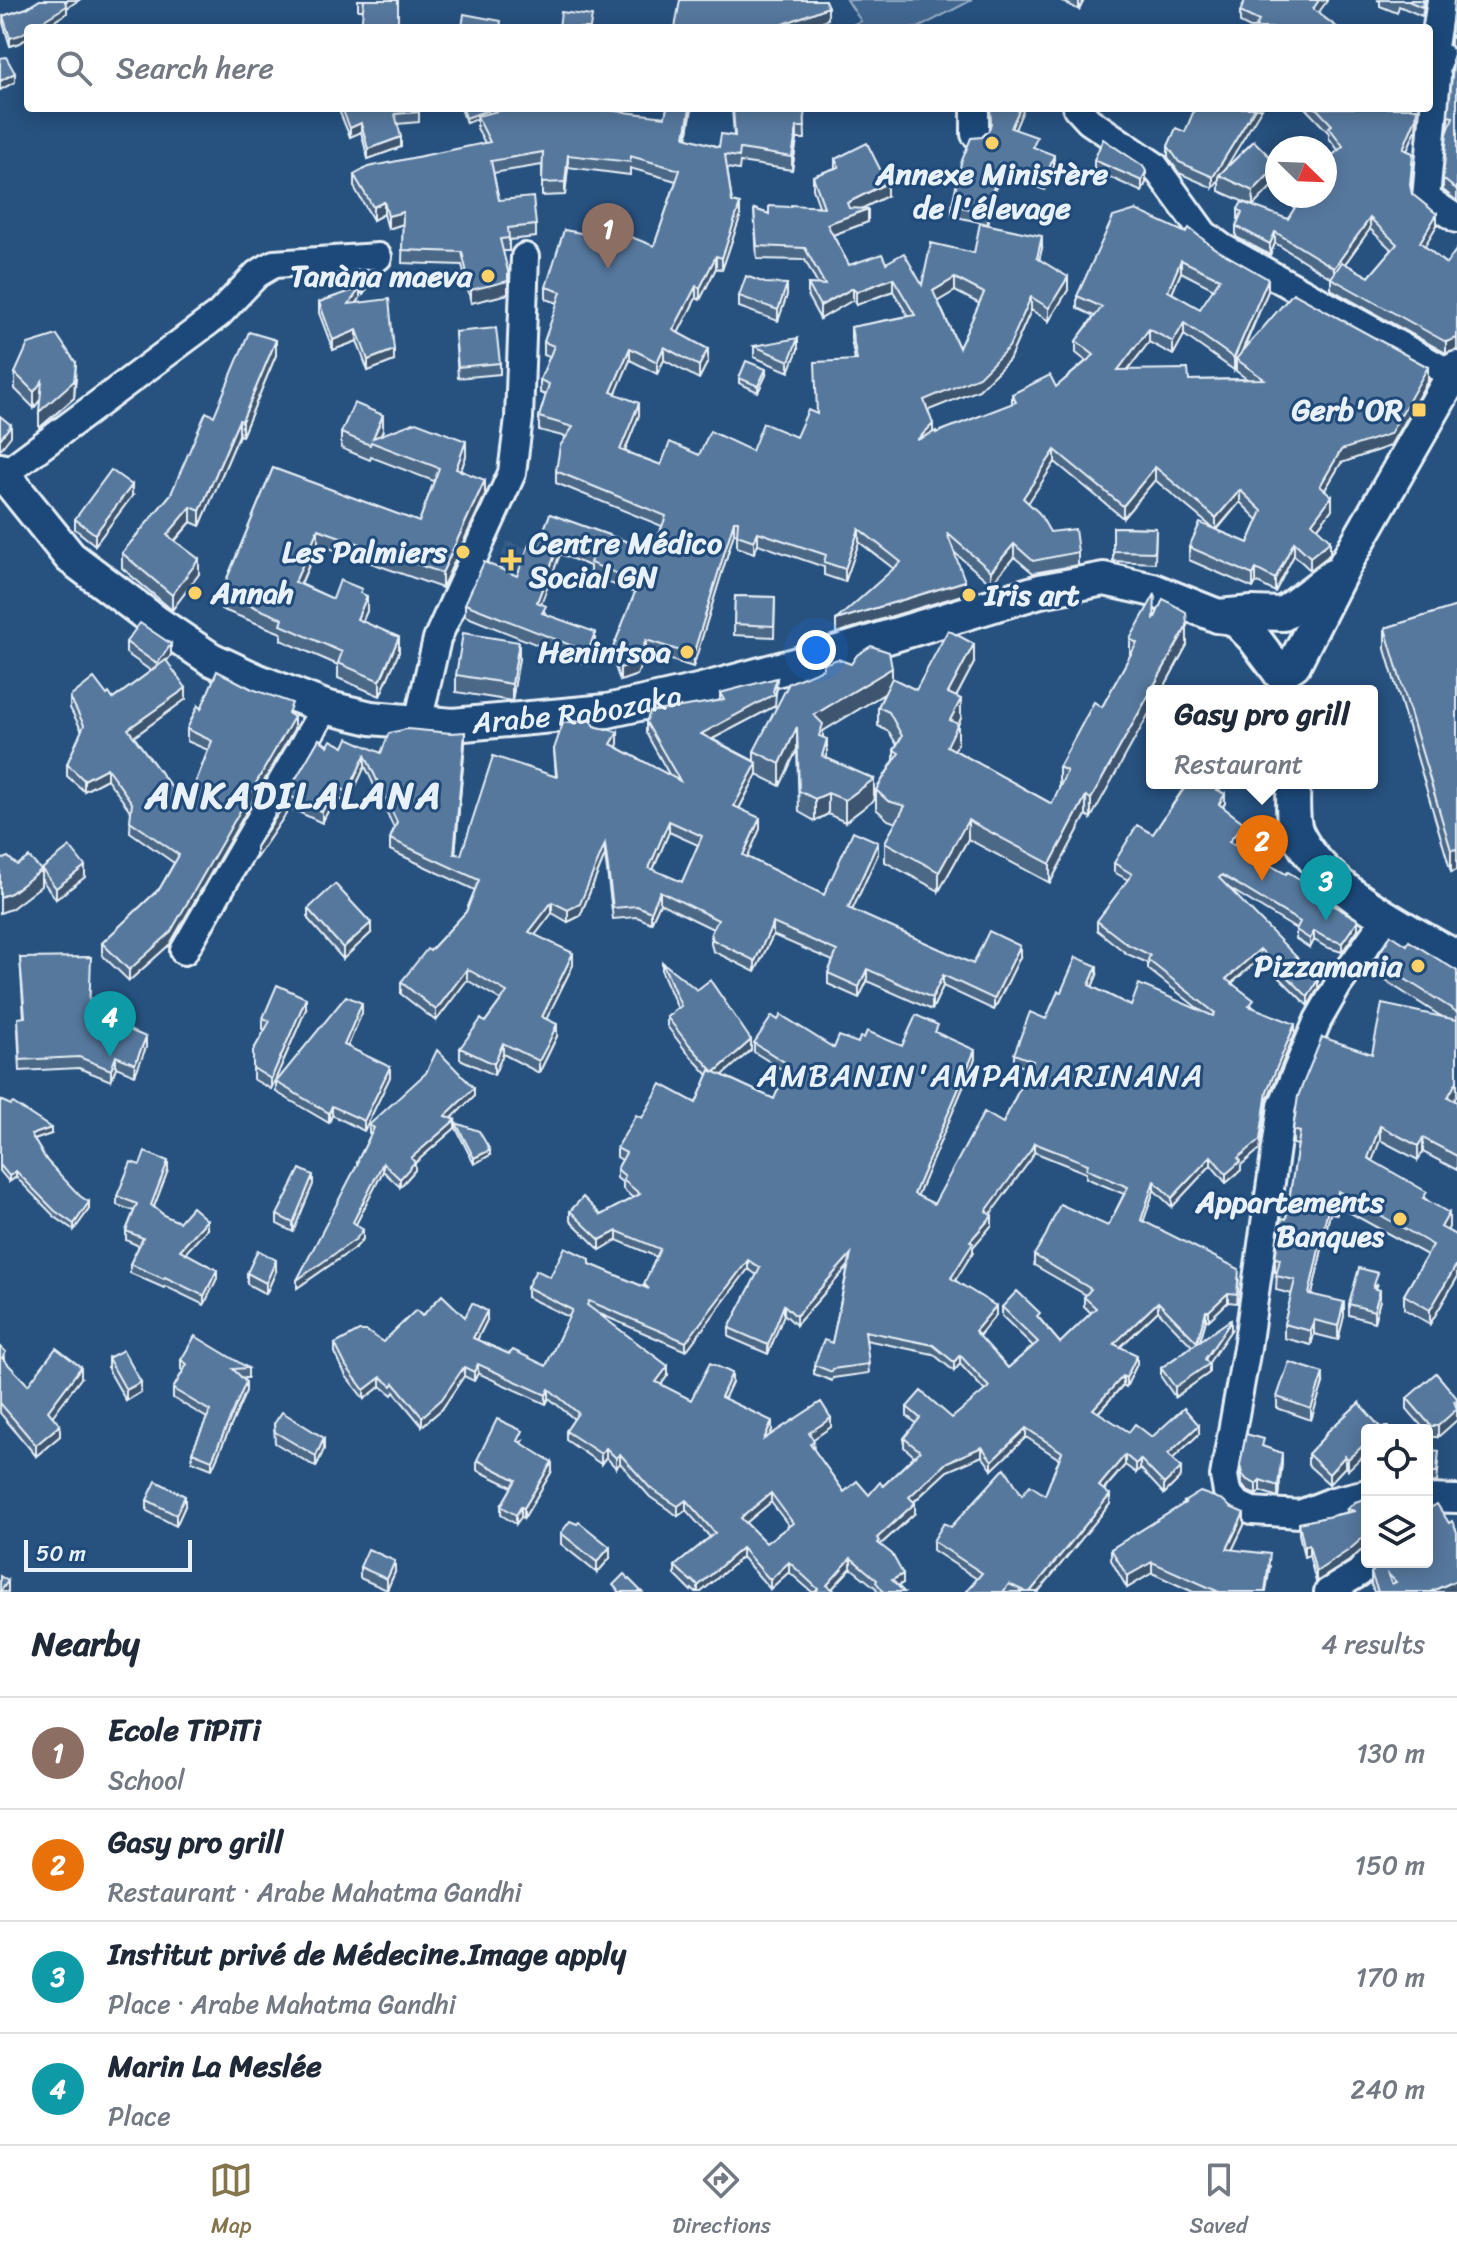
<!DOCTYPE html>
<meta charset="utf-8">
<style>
:root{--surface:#fff;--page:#f6f6f7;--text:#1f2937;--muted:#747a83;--line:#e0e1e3;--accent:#84754c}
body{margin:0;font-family:Sriracha,sans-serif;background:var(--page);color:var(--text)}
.controls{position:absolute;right:24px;bottom:24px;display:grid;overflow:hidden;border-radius:8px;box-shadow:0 4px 20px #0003}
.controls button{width:72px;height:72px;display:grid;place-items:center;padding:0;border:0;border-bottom:2px solid var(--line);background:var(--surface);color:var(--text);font:40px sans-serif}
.compass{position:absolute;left:1265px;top:136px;width:72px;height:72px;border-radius:50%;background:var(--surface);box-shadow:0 4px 20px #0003;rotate:113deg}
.scale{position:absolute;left:24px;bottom:20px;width:168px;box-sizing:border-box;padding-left:8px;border:4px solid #e8f1f8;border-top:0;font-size:22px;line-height:28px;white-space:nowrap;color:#e8f1f8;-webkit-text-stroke:6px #1f4a7a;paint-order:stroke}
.you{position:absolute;left:816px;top:650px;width:28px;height:28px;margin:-20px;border:6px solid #fff;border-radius:50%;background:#1a73e8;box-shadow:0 0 0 12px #1a73e833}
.badge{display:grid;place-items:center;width:52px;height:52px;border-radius:50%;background:var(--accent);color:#fff;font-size:26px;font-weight:700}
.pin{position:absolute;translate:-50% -66px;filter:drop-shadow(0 2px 4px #0008)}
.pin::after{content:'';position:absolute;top:42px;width:28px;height:24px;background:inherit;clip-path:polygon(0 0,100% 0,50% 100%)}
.popup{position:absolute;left:1146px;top:685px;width:232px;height:104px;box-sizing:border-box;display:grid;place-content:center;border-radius:8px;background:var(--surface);filter:drop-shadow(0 2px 6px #0005);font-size:26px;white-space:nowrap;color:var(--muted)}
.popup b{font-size:30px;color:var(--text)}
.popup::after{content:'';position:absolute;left:50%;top:100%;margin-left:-16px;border:16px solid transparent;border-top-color:var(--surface)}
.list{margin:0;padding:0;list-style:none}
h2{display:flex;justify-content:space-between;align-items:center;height:104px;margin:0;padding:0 32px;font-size:34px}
h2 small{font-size:26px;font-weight:400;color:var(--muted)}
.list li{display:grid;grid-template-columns:52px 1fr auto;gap:24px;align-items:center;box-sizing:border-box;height:112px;padding:0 32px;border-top:2px solid var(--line)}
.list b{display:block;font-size:30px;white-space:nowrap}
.list p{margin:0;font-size:26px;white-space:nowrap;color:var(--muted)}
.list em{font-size:26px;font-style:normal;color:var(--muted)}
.icon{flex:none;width:44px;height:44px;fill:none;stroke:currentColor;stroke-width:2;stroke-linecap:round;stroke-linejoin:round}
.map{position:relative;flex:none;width:1457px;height:1592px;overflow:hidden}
.search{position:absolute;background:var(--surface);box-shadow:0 4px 20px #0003;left:24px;right:24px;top:24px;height:88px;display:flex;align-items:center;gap:20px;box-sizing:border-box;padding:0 28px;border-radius:8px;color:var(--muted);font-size:30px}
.sheet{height:552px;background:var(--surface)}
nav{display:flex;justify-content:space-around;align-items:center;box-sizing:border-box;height:112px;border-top:2px solid var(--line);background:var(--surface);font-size:22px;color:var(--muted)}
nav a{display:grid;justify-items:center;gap:4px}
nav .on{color:var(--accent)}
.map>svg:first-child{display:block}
.built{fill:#355d88}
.green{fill:#436891;stroke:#96acc4;stroke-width:2}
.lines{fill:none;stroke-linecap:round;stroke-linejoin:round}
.minor-casing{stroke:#e8f1f8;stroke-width:32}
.tertiary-casing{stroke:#e8f1f8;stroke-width:38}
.minor{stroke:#1f4a7a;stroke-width:26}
.tertiary{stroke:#1f4a7a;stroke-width:32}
.wall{fill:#4b6787;stroke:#e8f1f8;stroke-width:2;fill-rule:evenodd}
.shaded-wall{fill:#3d546e;stroke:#e8f1f8;stroke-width:2}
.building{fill:#57789d;stroke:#e8f1f8;stroke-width:2;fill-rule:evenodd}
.poi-dot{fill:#ffd166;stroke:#1f4a7a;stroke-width:3}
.labels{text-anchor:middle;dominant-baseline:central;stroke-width:6;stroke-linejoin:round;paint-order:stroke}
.poi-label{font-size:30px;font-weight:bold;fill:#e8f1f8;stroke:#1f4a7a;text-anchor:end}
.street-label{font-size:30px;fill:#e8f1f8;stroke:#1f4a7a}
.neighbourhood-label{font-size:32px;letter-spacing:2px;fill:#e8f1f8;stroke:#1f4a7a}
.district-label{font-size:38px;font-weight:bold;letter-spacing:2px;fill:#e8f1f8;stroke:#1f4a7a}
</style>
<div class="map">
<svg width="1457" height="1592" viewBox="0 0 1457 1592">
<rect width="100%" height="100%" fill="#27517f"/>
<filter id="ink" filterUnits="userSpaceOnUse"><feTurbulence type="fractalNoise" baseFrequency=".0125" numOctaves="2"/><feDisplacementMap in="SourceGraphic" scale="16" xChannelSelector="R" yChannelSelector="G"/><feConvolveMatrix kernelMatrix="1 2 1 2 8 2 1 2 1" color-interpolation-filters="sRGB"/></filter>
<g filter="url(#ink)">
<polygon class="built" points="507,541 527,548 516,579 496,571"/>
<polygon class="green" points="847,0 972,0 918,28 845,28 861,21"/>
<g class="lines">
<g class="minor-casing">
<g id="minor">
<polyline points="1441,0 1433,54 1441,57 1434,72 1437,76 1426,198 1457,219"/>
<polyline points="975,108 975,134"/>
<polyline points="1077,108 1089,121 1154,165 1204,234 1223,248 1453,375"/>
<polyline points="4,474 219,314 257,274 274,264 378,257"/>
<polyline points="418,722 437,639 512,473 519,418 525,257"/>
<polyline points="184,951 325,707"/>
<polyline points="1367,1493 1333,1501 1300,1514 1252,1511 1237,1504 1227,1492 1224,1476 1247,1348 1282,1106 1318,1020 1338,985 1386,918"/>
<polyline points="1427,1498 1457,1499"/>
<polyline points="1328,1592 1359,1573 1369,1562"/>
</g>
</g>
<g class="tertiary-casing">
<g id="tertiary">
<path id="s1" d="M0 470 70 557 156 622 211 659 258 681 325 707 371 718 453 725 607 711 698 691 798 664 1040 591 1104 579 1153 590 1218 616 1234 618 1253 637 1280 673"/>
<polyline points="1218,616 1252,613 1283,614 1337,573"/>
<polyline points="1280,673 1294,664 1343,568 1457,368"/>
<path d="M1293 783C1294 798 1291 819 1297 833 1323 889 1405 928 1457 958"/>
</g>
</g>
<use href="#minor" class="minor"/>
<use href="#tertiary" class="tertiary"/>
</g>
<g class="wall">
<polygon points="40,0 79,0 67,8 67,13 20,43 10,46 3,23 3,16 27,8"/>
<polygon points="358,0 398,0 363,10 358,10"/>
<polygon points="1060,0 1084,0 1079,10"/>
<polygon points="1327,0 1318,13 1338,28 1250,28 1240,23 1240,12"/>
<polygon points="1377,0 1425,0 1422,16 1399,6 1397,13 1380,6 1380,1"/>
<polygon points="1457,0 1457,201 1443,190 1443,179 1449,127 1448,116 1452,74 1452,61 1455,52 1451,45 1451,34"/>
<polygon points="338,108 427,108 419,110 419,122 397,124 401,147 368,159 361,132 350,137"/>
<path d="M461 108H487L488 113 665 117 667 108H692L687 138 719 147 734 135 732 108H804L805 139H797L792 170 740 162 739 170 727 168 732 202 740 217 722 270 716 268 700 300 696 298 678 333 708 361 699 379 664 360 657 374 630 360 615 394 639 415 625 451 661 465 699 455 752 451 796 437 817 414 855 360 851 339V327L908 316 893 291 856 305 853 300 820 319 808 297V284L818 285 805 260 757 259 754 209 769 214 791 207 819 206 813 189V176L835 168V159L887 196 861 209 868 222 833 235 849 265 886 263 922 285 974 253 1042 248 1039 259 1068 290 1049 321 1031 310 1009 360 979 390 928 410 933 432 936 433 1012 404V394L1056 387 1086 361 1076 353V341L1094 316 1077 308V296L1214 248 1268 291 1243 351 1428 380 1390 446 1341 463 1325 490 1332 509 1318 528 1330 553 1327 557 1310 570 1294 555 1275 592 1256 582 1253 588 1189 560V547L1214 529 1155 480 1123 518 1055 462 1028 503 1050 532 1078 552V565L1033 573 1014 557 991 584 954 552 965 594 836 633 894 569 859 542 845 582 824 575V567L758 544 754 553 737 547V534L734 533 693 667 646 652 637 675 620 681 613 660V648L635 593 590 575V566L560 554 541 604 546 615 595 645 588 665 465 616V604L517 576 538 545 550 514 653 551 662 526 556 483V471L566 437 539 430V417L546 395 540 393V380L550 357 544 355V342L558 303 546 299V287L654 246 676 181 630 168V175L568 167 565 195 542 196V165L493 173 499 200 536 225V237L509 240V251H503L508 294 471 303 462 265 402 263 403 224 388 229 384 214 373 220 354 187V175L485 143 477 128V119L466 123ZM1181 272 1214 289 1200 309 1172 293ZM955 291 980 304 959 348 938 301ZM1184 335 1234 370 1236 367V371L1247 379 1189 380 1128 370 1149 342 1173 355ZM1240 502 1258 520 1248 543 1217 530Z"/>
<path d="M1305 108H1418L1416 129 1407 150 1413 164 1411 189 1412 194 1437 225 1424 246 1446 264 1457 249V350L1446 353 1331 289V278L1275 243 1270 255 1236 237V226L1238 221V209L1288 219 1301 198 1300 196H1325L1338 150 1329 138V133ZM1370 229 1392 250 1369 277 1345 264Z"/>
<polygon points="1015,129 1054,166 1045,190 999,173 988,224 952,216 952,205"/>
<polygon points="1254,141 1253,206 1219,191 1219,179 1213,188 1179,173 1168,157 1168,146 1224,170"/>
<polygon points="1094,160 1146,182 1142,192 1094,170"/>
<polygon points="353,271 374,274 373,280 363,295 360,291 360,298 357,303 394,361 368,371 357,341 333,350 319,313 319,302 359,288 353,280"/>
<polygon points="787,295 778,321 739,307 739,296"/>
<polygon points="455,332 500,363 500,374 458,378"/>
<polygon points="754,346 798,349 789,372 754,357"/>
<polygon points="276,355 242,436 239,435 200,526 191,522 175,541 199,574 172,610 122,568 122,553 171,494 214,416"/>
<polygon points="15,373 76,379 74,398 39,428 40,400 34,408 15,389"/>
<polygon points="766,375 758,392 739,383 739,378"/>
<polygon points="383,430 381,435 466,456 461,471 485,495 442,588 318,544 301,584 333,599 362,594 367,611 362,622 399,652 380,696 338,678 338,665 281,640 281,633 221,609 221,593 273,468 419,522 434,481 371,457 370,460 341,448 341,433"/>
<polygon points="132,496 95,545 75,529 75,519"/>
<polygon points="1113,527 1156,528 1155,563 1113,561"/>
<polygon points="735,596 775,597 774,637 734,635"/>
<polygon points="1457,606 1457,870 1451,872 1385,649 1385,628"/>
<path d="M1154 619 1187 645 1162 691H1152L1091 818 1086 815 1050 883 968 839 939 891 885 862V842L896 823 888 820 876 809V790L894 760V750L897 745 889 732 878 726V707L884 694 823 731V738L827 759 874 800 845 822 828 814 815 821 799 812 797 749 780 786 757 774 739 809 760 829 747 857 824 895 878 854 852 910 973 964 1020 957 994 1010 943 986 932 1010 867 981 859 998 828 984V973L833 961 773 935 755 972 713 951 711 944V933L713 929 660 903 651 923 637 917 613 919 605 855 580 916 568 922 552 913 535 935 573 965 546 1019 557 1036 548 1055 539 1073 503 1054 494 1075 460 1059V1048L485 1022 501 1000 467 980 436 1021 401 994V982L466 912 475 890 390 850V839L394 828 365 766 348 803 335 797 322 823 290 808 256 858 319 739 328 746 344 747 381 753 465 743 455 854 461 855 556 777 554 749 594 726 618 744 616 747 670 776 646 733V722L720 700V693L777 689 775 697V706L712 739 754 761V751L892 678 916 690 974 663 956 697 961 718 958 725V743L954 750 1052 804 1060 786H1059V767L1102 707 1130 656V639ZM669 832 698 845 682 882 653 870Z"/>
<polygon points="126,642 171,655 166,661 186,699 134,737 186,807 208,750 187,741 187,729 201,709 291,715 294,729 170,944 129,981 102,955 102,943 160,888 174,863 130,832 131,812 107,779 84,791 67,776 67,764 82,731 70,708 70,697 107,695 113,699 151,671 126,653"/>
<polygon points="519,658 512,701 456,692 456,675"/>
<path d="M1187 783H1205L1225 803 1223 807 1244 833 1234 845 1336 906 1358 929 1342 952 1326 947 1314 940 1310 948 1296 939V929L1229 888 1318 988 1308 1006 1260 958 1232 983 1254 1008 1295 1033 1267 1100 1260 1149 1241 1165V1170L1226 1183 1211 1165 1172 1207 1154 1190 1143 1221 1239 1278 1237 1303 1228 1302 1209 1320H1206L1200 1341 1231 1330 1208 1363 1209 1373 1175 1397 1161 1377V1368L1192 1346 1158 1311 1120 1347 1137 1364 1126 1387 1123 1385 1098 1413 1129 1432 1152 1437 1199 1434 1172 1459 1181 1477 1164 1494 1140 1468 1136 1473 1125 1465 1104 1490 1110 1504 1038 1592H966L977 1579 933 1550V1541L951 1527 1022 1495H1045L1059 1459 1026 1437 992 1470 982 1456 947 1471 914 1502 915 1513 880 1545 903 1583 898 1586 904 1592H877L876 1588 851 1568 832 1589 836 1592H812L789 1572 770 1589 742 1557 701 1592H695L692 1589 691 1591 675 1575V1566L710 1537 686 1510 678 1516 650 1497 620 1463 616 1468 606 1457 601 1464 566 1440V1431L574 1419 549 1398 546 1404 478 1373 474 1381 464 1376 442 1409 422 1426 394 1392 392 1395 381 1386 364 1399 346 1376 335 1353V1344L383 1342 422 1316 465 1317 487 1320 477 1340 509 1354 546 1366 569 1317 527 1297V1287L550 1277 590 1264 644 1287V1284L657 1257 617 1240 600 1250 570 1220V1211L601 1215 633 1198 623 1189V1183L617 1178V1169L622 1160 617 1157V1148L642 1118 696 1103 708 1075 686 1051 667 1026V1017L678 1009 662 972V962L751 1050 722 1075 774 1099 786 1072 754 1052V1043L834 1048 858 1043 902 1046 938 1034 975 1059 917 1196 934 1204 1003 1123 1029 1069 1014 1063V1054L1046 1019 1061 992 1097 975 1092 987 1131 1006 1200 1010 1148 969V963L1127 954 1097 930V921L1128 880 1114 872V863L1153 834ZM1034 1152 1086 1173V1178L1124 1194 1108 1226 1034 1255V1265L1086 1295 1084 1297V1306L1091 1313 1060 1343 1040 1319 1002 1307V1316L1033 1346 1008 1368 979 1336 996 1315 955 1280 973 1252V1247L992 1225 990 1214 1031 1159ZM848 1266 832 1343 814 1365V1374L832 1381 833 1378 869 1373 866 1340 933 1354 954 1371 960 1364 985 1391 952 1418 907 1407V1416L916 1423 904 1438V1447L914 1456 883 1486 869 1495 844 1492 814 1450 813 1439 831 1427 769 1436 772 1430 724 1399 732 1382 691 1400 661 1385 668 1375 600 1314 686 1351 748 1269 757 1275 729 1328V1337L768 1354 784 1314 796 1325ZM771 1502 789 1526 766 1543 746 1523Z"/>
<polygon points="42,869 85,877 56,899 42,880"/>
<polygon points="308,909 371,933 343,959 308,919"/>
<polygon points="1407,945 1457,971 1457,1095 1454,1100 1457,1102 1457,1170 1423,1152 1418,1160 1380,1140 1372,1161 1427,1200 1449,1227 1447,1230 1457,1236 1457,1278 1430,1324 1404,1309 1404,1295 1427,1255 1338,1206 1337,1214 1330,1213 1312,1294 1344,1316 1338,1340 1314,1334 1311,1345 1284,1338 1284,1324 1292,1294 1276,1290 1277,1273 1275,1272 1275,1258 1286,1219 1298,1145 1293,1144 1293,1130 1372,1054 1442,1017 1375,974 1375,960"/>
<polygon points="20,958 89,1013 146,1047 135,1075 116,1067 111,1081 79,1068 20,1071 18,1029 24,1018"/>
<polygon points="306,1009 271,1089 253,1079 253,1051 265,1030 263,1029 263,1018"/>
<polygon points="362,1013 347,1046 390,1077 364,1131 332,1115 329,1123 276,1092 276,1082"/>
<polygon points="474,1096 451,1118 455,1128 415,1163 415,1170 400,1187 383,1171 356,1224 363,1239 356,1247 297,1288 357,1167 357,1162 371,1134 369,1133 369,1125"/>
<polygon points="0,1100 51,1134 34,1140 47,1161 89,1209 74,1230 55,1217 16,1177 9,1182 0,1171"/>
<polygon points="456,1123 490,1155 474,1164 456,1128"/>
<polygon points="140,1165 168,1170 154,1207 165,1216 179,1222 207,1229 185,1253 217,1278 204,1305 165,1286 164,1288 130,1273 130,1264 139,1246 126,1240 126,1231 134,1211 117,1205 117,1196"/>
<polygon points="313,1184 293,1232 277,1224 277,1215"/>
<polygon points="276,1271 266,1294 247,1284 247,1273"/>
<polygon points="1378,1284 1376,1288 1380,1300 1374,1322 1349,1315 1349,1304"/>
<polygon points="0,1347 6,1363 28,1385 81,1378 52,1416 60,1436 36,1456 0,1413"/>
<polygon points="108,1358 141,1392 126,1401 108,1369"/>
<polygon points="181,1360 248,1368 248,1378 242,1378 246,1391 212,1469 192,1461 192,1452 207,1418 173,1398 173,1389 183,1371 181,1369"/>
<polygon points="1323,1383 1311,1420 1277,1408 1277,1397"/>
<polygon points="1407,1398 1457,1398 1438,1437 1431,1437 1427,1432 1427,1430 1425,1430 1407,1409"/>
<polygon points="1359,1403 1348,1470 1345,1467 1329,1484 1308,1465 1308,1454 1325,1436 1325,1434"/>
<polygon points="274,1424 324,1449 316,1467 275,1443"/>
<polygon points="523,1441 522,1443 552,1471 524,1518 521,1517 516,1524 501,1515 501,1506 512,1487 477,1470 477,1460"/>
<polygon points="1264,1447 1282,1463 1278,1497 1260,1491 1256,1495 1247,1491 1242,1485 1240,1465"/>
<polygon points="1427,1450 1439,1462 1437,1482 1427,1483"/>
<polygon points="1367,1498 1367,1547 1365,1547 1349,1561 1316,1582 1309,1555 1304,1557 1299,1534 1299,1523 1347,1513 1347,1509"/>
<polygon points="147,1500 185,1506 176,1526 147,1511"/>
<polygon points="1184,1502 1244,1525 1232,1550 1270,1566 1266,1592 1193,1592 1152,1573 1127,1588 1111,1560 1111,1549 1184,1504"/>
<polygon points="561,1533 610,1558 597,1573 561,1544"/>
<polygon points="1379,1565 1455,1592 1374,1592 1371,1584 1371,1573"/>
<polygon points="360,1567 395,1572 387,1590 360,1578"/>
</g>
<g class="shaded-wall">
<polygon points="68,0 79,0 67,8 67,13 43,28 31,28"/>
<polygon points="1079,0 1084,0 1079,10"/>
<polygon points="1319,0 1327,0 1327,1 1313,20 1313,9"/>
<polygon points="828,7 828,19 805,28 773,28"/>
<polygon points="28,30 28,37 20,43 10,46 10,38"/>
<polygon points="15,73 15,82 0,90 0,81"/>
<polygon points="690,108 692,108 685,150 685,137"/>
<polygon points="1020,108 1024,108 1011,139 1011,128"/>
<polygon points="1255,108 1262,108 1221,176 1219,175 1219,179 1213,188 1213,177"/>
<polygon points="1417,108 1418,108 1416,129 1403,160 1403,149"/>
<polygon points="488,110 488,115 477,116 477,119 466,123 466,118"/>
<polygon points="361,123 361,132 350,137 350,128"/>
<polygon points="797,127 797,139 792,170 792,157"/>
<polygon points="401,137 401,147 368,159 368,149"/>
<polygon points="568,155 568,167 565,195 565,182"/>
<polygon points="1054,155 1054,166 1045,190 1045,180"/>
<polygon points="999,163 999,173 988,224 988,213"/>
<polygon points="1277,166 1277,181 1253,206 1253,191"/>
<polygon points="1146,171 1146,182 1142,192 1142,181"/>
<polygon points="887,183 887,196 847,216 847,203"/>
<polygon points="384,202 384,214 373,220 373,207"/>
<polygon points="740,204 740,217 722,270 722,258"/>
<polygon points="868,209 868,222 827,237 827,224"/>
<polygon points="403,212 403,224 388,229 388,216"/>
<polygon points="1437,214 1437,225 1420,254 1420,242"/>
<polygon points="1370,218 1370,229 1334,279 1334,268"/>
<polygon points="1275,232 1275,243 1270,255 1270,244"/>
<polygon points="1042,236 1042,248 1037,270 1037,258"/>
<polygon points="716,256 716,268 700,300 700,288"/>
<polygon points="1181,260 1181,272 1168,303 1168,291"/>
<polygon points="374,269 373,280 363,295 363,289"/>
<polygon points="508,271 508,294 471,303 471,290"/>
<polygon points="1068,277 1068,290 1049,321 1049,308"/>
<polygon points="893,278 893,291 856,305 856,292"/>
<polygon points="955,278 955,291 933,304 933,291"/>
<polygon points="1268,279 1268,291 1238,360 1236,359 1236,367 1234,370 1234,358"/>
<polygon points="787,284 787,295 778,321 778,310"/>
<polygon points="696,286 696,298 673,343 673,330"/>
<polygon points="360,288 360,298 349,315 349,304"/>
<polygon points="853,288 853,300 820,319 820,306"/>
<polygon points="1031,297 1031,310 1009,360 979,390 924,412 924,400"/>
<polygon points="1184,323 1184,335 1173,355 1173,342"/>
<polygon points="1149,329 1149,342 1118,382 1118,370"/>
<polygon points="357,330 357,341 333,350 333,340"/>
<polygon points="798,338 798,349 789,372 789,361"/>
<polygon points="1457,338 1457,350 1446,353 1446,342"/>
<polygon points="276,340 276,355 242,436 242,421"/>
<polygon points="664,347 664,360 657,374 657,362"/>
<polygon points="630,348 630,360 611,405 611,392"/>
<polygon points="708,349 708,361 699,379 699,366"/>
<polygon points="394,350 394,361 368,371 368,360"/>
<polygon points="76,363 74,398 39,428 39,412"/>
<polygon points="1428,367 1428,380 1390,446 1341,463 1320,498 1320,486 1341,450"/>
<polygon points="766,369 766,375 758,392 758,386"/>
<polygon points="42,381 42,397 34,408 34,392"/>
<polygon points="639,403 639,415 620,462 620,450"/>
<polygon points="383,415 383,430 377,444 373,438"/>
<polygon points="239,420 239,435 200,526 200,511"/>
<polygon points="933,424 933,437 917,440"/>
<polygon points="11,425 11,436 0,450 0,439"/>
<polygon points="466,441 466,456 456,484 456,469"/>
<polygon points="1055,450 1055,462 1023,511 1023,498"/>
<polygon points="1155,467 1155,480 1123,518 1123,506"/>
<polygon points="485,480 485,495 442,588 442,573"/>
<polygon points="132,485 132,496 95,545 95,534"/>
<polygon points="1240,490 1240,502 1216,530 1216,518"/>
<polygon points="1332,496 1332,509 1312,535 1312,523"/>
<polygon points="191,507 191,522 167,549 167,535"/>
<polygon points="734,521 734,533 693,667 693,655"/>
<polygon points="318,529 318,544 295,597 295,582"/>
<polygon points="859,529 859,542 845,582 845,569"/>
<polygon points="758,532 758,544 754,553 754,541"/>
<polygon points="1330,540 1330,553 1327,557 1310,570 1310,557"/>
<polygon points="560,542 560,554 537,614 537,602"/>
<polygon points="1294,542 1294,555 1275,592 1275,579"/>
<polygon points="1014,544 1014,557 991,584 991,571"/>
<polygon points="199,559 199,574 172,610 172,595"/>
<polygon points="1256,569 1256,582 1253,588 1253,575"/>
<polygon points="965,581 965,594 836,633 836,620"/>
<polygon points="367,596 367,611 357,634 357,619"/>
<polygon points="1187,626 1187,645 1162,691 1152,691 1152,708 1091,818 1091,799"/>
<polygon points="595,632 595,645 588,665 588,652"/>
<polygon points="399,637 399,652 380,696 380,681"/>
<polygon points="646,640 646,652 637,675 620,681 620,668"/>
<polygon points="519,642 519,658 512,701 512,684"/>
<polygon points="171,644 171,655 157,675 157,664"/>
<polygon points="974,644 974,663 948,712 948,693"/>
<polygon points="892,668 892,689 823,731 823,745 819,758 814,715"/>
<polygon points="777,678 775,706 701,745 701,734 773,691"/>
<polygon points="186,688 186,699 128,741 128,729"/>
<polygon points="961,699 961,718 958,725 958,743 947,765 947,746 950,720"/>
<polygon points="294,717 294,729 170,944 129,981 129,970"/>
<polygon points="797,727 797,749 780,786 780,764"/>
<polygon points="465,732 465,743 454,865 454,854"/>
<polygon points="618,732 618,744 611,756 611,744"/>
<polygon points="827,739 827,760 822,756"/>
<polygon points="365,755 365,766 348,803 348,792"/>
<polygon points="757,763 757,774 734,818 734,806"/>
<polygon points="107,768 107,779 84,791 84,780"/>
<polygon points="874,779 874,800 845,822 845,800"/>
<polygon points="335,786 335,797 322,823 322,812"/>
<polygon points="828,793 828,814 815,821 815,799"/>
<polygon points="1225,794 1225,803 1219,813 1219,804"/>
<polygon points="290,796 290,808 256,858 256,847"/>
<polygon points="1086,796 1086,815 1050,883 1050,864"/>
<polygon points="760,818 760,829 743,867 743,855"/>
<polygon points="968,820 968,839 939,891 939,872"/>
<polygon points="669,821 669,832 649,879 649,868"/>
<polygon points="1244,823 1244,833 1229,851 1229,842"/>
<polygon points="878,842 878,854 848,919 848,908"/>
<polygon points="605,844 605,855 580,916 568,922 568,910"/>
<polygon points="1457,849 1457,870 1451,872 1451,850"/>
<polygon points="85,866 85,877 56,899 56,888"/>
<polygon points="41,870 41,886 11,909 0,913 0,897"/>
<polygon points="660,891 660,903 651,923 651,912"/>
<polygon points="552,902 552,913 529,943 529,932"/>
<polygon points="1358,920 1358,929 1342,952 1342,943"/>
<polygon points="371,923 371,933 343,959 343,948"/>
<polygon points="773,923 773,935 755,972 755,961"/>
<polygon points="1314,931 1314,940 1310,948 1310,939"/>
<polygon points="1020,946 1020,957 994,1010 994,999"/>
<polygon points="1260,949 1260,958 1226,988 1226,979"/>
<polygon points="573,953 573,965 542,1028 542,1017"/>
<polygon points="1097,966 1097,975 1089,994 1089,985"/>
<polygon points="467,969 467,980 436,1021 436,1010"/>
<polygon points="867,969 867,981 859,998 859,987"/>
<polygon points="943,975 943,986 932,1010 932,998"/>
<polygon points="1318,979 1318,988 1308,1006 1308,997"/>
<polygon points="306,998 306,1009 271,1089 271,1079"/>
<polygon points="362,1003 362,1013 344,1055 344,1045"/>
<polygon points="557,1024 557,1036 539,1073 539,1061"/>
<polygon points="1295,1024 1295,1033 1267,1100 1260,1149 1241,1165 1241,1170 1226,1183 1226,1174 1238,1158"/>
<polygon points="146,1037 146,1047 135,1075 135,1064"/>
<polygon points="751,1040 751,1050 715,1082 715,1072"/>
<polygon points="503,1043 503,1054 494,1075 494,1064"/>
<polygon points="975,1050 975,1059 914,1204 914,1194"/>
<polygon points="116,1056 116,1067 111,1081 111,1070"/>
<polygon points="390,1067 390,1077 364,1131 364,1121"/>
<polygon points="1457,1081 1457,1095 1448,1111 1448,1097"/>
<polygon points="474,1088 474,1096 445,1125 445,1116"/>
<polygon points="332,1106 332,1115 329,1123 329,1113"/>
<polygon points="455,1120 455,1128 415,1163 415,1170 400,1187 400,1179 411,1158"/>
<polygon points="1380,1126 1380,1140 1368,1172 1368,1158"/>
<polygon points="51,1128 51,1134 31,1141 31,1135"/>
<polygon points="1423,1138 1423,1152 1418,1160 1418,1146"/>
<polygon points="1034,1143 1034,1152 1031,1159 986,1220 986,1211"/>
<polygon points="490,1150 490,1155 474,1164 474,1158"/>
<polygon points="1211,1156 1211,1165 1172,1207 1172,1198"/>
<polygon points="168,1161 168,1170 151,1214 151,1205"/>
<polygon points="383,1163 383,1171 353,1230 353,1222"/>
<polygon points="16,1171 16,1177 9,1182 9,1176"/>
<polygon points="313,1175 313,1184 293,1232 293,1223"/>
<polygon points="1154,1181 1154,1190 1141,1229 1141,1220"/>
<polygon points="1330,1199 1330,1213 1309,1308 1309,1294"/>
<polygon points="89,1202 89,1209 74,1230 74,1224"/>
<polygon points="1449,1213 1449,1227 1441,1241 1441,1227"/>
<polygon points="992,1216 992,1225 973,1247 973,1252 951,1287 951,1278 970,1241"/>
<polygon points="207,1220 207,1229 180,1259 180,1250"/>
<polygon points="363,1230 363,1239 356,1247 297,1288 297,1280"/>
<polygon points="617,1231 617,1240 600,1250 600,1240"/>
<polygon points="851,1254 851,1263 796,1325 796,1316"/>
<polygon points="276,1260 276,1271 266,1294 266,1283"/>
<polygon points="748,1260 748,1269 686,1351 686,1342"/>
<polygon points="1457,1264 1457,1278 1430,1324 1430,1310"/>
<polygon points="217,1270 217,1278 204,1305 204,1296"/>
<polygon points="1380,1290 1380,1300 1374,1322 1374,1311"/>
<polygon points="1228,1293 1228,1302 1209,1320 1209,1311"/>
<polygon points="1158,1302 1158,1311 1114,1353 1114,1344"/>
<polygon points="1344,1302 1344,1316 1338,1340 1338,1326"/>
<polygon points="784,1305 784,1314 768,1354 768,1345"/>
<polygon points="996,1306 996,1315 975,1340 975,1331"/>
<polygon points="487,1311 487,1320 473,1348 473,1338"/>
<polygon points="1206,1311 1206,1320 1197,1351 1197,1342"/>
<polygon points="1314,1320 1314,1334 1311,1345 1311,1331"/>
<polygon points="1231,1321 1231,1330 1208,1364 1209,1364 1209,1373 1175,1397 1175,1387 1205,1359"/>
<polygon points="960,1355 960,1364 954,1371 954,1362"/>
<polygon points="1137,1355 1137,1364 1126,1387 1126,1378"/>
<polygon points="478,1364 478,1373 474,1381 474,1372"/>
<polygon points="668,1366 668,1375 656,1391 656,1382"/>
<polygon points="81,1367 81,1378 48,1422 48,1411"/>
<polygon points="464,1367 464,1376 442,1409 422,1426 422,1417"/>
<polygon points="732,1373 732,1382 721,1406 721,1397"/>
<polygon points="1323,1373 1323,1383 1311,1420 1311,1409"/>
<polygon points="1123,1376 1123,1385 1093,1418 1093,1409"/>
<polygon points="381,1377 381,1386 364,1399 364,1390"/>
<polygon points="141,1382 141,1392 126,1401 126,1390"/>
<polygon points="246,1382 246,1391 212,1469 212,1460"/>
<polygon points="549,1389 549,1398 546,1404 546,1395"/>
<polygon points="1457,1400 1457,1420 1438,1437 1438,1426 1454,1401"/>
<polygon points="831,1418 831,1427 809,1442 809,1433"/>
<polygon points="772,1421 772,1430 764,1448 764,1439"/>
<polygon points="60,1425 60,1436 36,1456 36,1445"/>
<polygon points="1199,1425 1199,1434 1168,1463 1168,1454"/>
<polygon points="1026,1428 1026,1437 992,1470 992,1461"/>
<polygon points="324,1438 324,1449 316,1467 316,1456"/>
<polygon points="1367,1442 1367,1452 1348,1470 1348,1459"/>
<polygon points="982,1447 982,1456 947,1471 909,1506 909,1497 947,1462"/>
<polygon points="606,1448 606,1457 601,1464 601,1454"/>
<polygon points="1282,1453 1282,1463 1278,1497 1278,1486"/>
<polygon points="620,1454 620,1463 616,1468 616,1458"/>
<polygon points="1125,1455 1125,1465 1099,1495 1099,1486"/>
<polygon points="1345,1456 1345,1467 1329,1484 1329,1474"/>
<polygon points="1140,1459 1140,1468 1136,1473 1136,1464"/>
<polygon points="552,1462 552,1471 524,1518 524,1508"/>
<polygon points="1181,1468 1181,1477 1164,1494 1164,1484"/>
<polygon points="1260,1480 1260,1491 1256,1495 1256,1484"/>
<polygon points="771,1493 771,1502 741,1527 741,1518"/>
<polygon points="1110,1495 1110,1504 1038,1592 1030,1592"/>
<polygon points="185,1496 185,1506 176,1526 176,1515"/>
<polygon points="686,1500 686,1510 678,1516 678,1506"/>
<polygon points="915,1503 915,1513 880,1545 880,1550 877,1538"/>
<polygon points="521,1507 521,1517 516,1524 516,1515"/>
<polygon points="1244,1513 1244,1525 1227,1561 1227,1549"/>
<polygon points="1365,1536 1365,1547 1349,1561 1316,1582 1316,1572"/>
<polygon points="1309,1545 1309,1555 1304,1557 1304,1546"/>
<polygon points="610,1547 610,1558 597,1573 597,1562"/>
<polygon points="742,1548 742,1557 701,1592 698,1592 698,1586"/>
<polygon points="851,1558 851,1568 829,1592 827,1585"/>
<polygon points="395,1561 395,1572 387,1590 387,1579"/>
<polygon points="789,1562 789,1572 770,1589 770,1580"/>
<polygon points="1152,1562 1152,1573 1127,1588 1127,1576"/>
<polygon points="903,1574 903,1583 892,1589 892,1580"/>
<polygon points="1457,1580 1457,1591 1455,1592 1430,1592"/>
<polygon points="8,1581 8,1592 0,1592"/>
</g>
<g class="building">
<polygon points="40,0 68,0 65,2 67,6 31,28 28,28 28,30 20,35 10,38 3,16 27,8"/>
<polygon points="358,0 398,0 398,28 361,28 364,0"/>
<polygon points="680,0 825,0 828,7 773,28 675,28"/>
<polygon points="1245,0 1319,0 1313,9 1338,28 1255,28 1259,21 1240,12"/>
<polygon points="1406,0 1423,0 1422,7"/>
<polygon points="1454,0 1457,0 1457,190 1443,179 1447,134 1453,117 1448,116 1453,66 1452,61 1457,45 1451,34"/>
<polygon points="561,12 592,16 590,28 559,28"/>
<polygon points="464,14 501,21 500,28 462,28"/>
<polygon points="6,57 15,73 0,81 0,58"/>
<polygon points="342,108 419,108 419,112 395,114 401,137 368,149 361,123 350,128"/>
<polygon points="463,108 487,108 488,110 466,118"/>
<path d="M510 108H591L665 117 667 108H690L685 137 719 147 721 134 735 136 733 108H804L805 127H797L792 157 740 149 739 157 725 155 732 202 740 204 722 258 716 256 700 288 696 286 673 330 708 349 699 366 664 347 657 362 630 348 611 392 639 403 620 450 661 465 670 442 699 455 710 431 752 451 763 423 796 437 808 410 817 414 815 362 857 360 851 327 915 315 893 278 856 292 853 288 820 306 808 284 825 285 805 248 757 246 754 209 769 214V206L791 207V205L824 207 813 176 839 167 835 159 867 143 887 183 847 203 849 208 868 209 827 224 849 265 882 254 886 263 904 253 922 285 931 243 974 253 980 223 1042 236 1037 258 1068 277 1049 308 1031 297 1009 347 979 377 924 400 933 424 917 440 936 431V433L1016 402 1012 394 1050 375 1056 387 1094 355 1076 341 1102 307 1077 296 1113 217 1136 210 1186 233 1189 228 1214 248 1268 279 1234 358 1184 323 1173 342 1149 329 1118 370 1188 369 1189 380 1264 379 1236 359 1293 293 1428 367 1390 434 1341 450 1320 486 1332 496 1312 523 1330 540 1327 544 1310 557 1294 542 1275 579 1256 569 1253 575 1189 547 1200 523 1248 543 1262 511 1240 490 1216 518 1155 467 1123 506 1055 450 1023 498 1039 513 1050 532 1075 529 1078 552 1033 561 1014 544 991 571 947 533 965 581 836 620 901 562 859 529 845 569 824 562 826 555 758 532 754 541 737 535 738 521H734L693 655 646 640 637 663 620 668 613 648 639 582 590 563 593 554 560 542 537 602 546 606 542 613 595 632 588 652 465 604 484 562 517 576 530 542 538 545 550 514 653 551 666 516 556 471 560 446 573 427 539 417 549 384 540 380 554 346 544 342 561 292 546 287 564 230 619 240 621 233 654 246 680 170 630 156V162L568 155 565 182 542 183 543 152 491 161 499 200 533 197 536 225 508 228 509 238 500 239 508 271V281L471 290 462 252 402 250 403 212 388 216 384 202 373 207 354 175 368 167 490 142 477 116ZM1181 260 1220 279 1200 309 1168 291ZM955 278 984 293 959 348 933 291Z"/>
<polygon points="990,108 1020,108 1011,128 1037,137 1033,147 1054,155 1045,180 999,163 988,213 952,205 961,163 971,138 982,137 989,130 991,123"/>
<polygon points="1195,108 1255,108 1213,177 1179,162 1168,146 1176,128 1185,132"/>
<polygon points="1316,108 1417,108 1416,118 1403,149 1413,153 1410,185 1412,194 1437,214 1420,242 1446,264 1457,249 1457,338 1446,342 1331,278 1342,262 1369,277 1397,244 1370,218 1334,268 1275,232 1270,244 1236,226 1242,212 1238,209 1242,202 1288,219 1302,196 1325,196 1325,162 1343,146 1329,127 1332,125"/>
<polygon points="1103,139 1143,166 1146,171 1142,181 1094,160"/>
<polygon points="1254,141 1277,164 1277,166 1253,191 1219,175"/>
<polygon points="374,269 373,275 363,289 353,274 353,271"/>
<polygon points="746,276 765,283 787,284 778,310 739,296"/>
<polygon points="360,288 349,304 389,299 394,350 368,360 357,330 333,340 319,302"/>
<polygon points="496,328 500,363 458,367 455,332"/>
<polygon points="249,332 276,340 242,421 239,420 200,511 191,507 167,535 199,559 172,595 122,553 171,494 206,412 214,416"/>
<polygon points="57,335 76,363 74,381 39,412 42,381 34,392 15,373 28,344"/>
<polygon points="798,338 789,361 754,346"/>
<polygon points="746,361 766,369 758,386 739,378"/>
<polygon points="354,403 383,415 373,438 416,422 466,441 456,469 485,480 442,573 318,529 295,582 333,599 340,580 362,589 360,593 367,596 357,619 399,637 380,681 338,663 342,652 281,625 283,619 221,593 273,468 419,522 439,468 371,442 370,445 341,433"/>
<polygon points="0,416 11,425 0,439"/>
<polygon points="111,470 132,485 95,534 75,519"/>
<polygon points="1113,527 1156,528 1155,552 1113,551"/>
<polygon points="1155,594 1154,620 1163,599 1186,612 1187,626 1091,799 1086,796 1050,864 968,820 939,872 885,842 905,806 888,801 876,790 899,753 894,750 902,736 889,712 878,707 892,678 916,690 948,630 974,644 948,693 961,699 950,720 958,724 947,746 1052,804 1067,771 1059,767 1094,702 1102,707 1137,643 1130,639"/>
<polygon points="735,596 775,597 774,626 734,624"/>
<polygon points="1457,606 1457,849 1451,850 1385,628"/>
<polygon points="140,623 171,644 157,664 126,642"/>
<polygon points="463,633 519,642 512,684 456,675"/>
<polygon points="871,646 889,652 892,668 814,715 823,724 819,736 827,739 822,756 874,779 845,800 828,793 815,799 799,791 797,727 780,764 754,751 789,683 823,669 823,664 838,659 851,664 857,655"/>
<polygon points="166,660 186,688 128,729 186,807 212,741 187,729 198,705 201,709 217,671 252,689 292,703 288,713 294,717 170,933 129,970 102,943 160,888 179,855 130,821 132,803 107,768 84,780 67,764 84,725 70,697 94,678 107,695 109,693 113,699"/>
<path d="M777 678 773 691 775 694 701 734 757 763 734 806 760 818 743 855 824 895 853 831 878 842 848 908 973 964 989 931 1020 946 994 999 943 975 932 998 867 969 859 987 828 973 837 951 773 923 755 961 713 940 711 933 718 920 660 891 651 912 637 906 613 908 605 844 580 904 568 910 552 902 529 932 573 953 542 1017 557 1024 548 1044 539 1061 503 1043 494 1064 460 1048 481 1019 485 1022 507 992 467 969 436 1010 401 982 427 949 430 951 466 912 479 880 390 839 397 822 365 755 348 792 335 786 322 812 290 796 256 847 319 739 328 746 331 740 344 747 348 738 381 753 389 733 407 729 451 733 465 732 454 854 461 855 493 756 557 777 554 749 563 723 590 720 594 726 618 732 611 744 680 781 646 722 650 712 724 700 720 693ZM669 821 702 836 682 882 649 868Z"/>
<path d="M1188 783H1205L1225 794 1219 804 1244 823 1229 842 1286 874 1288 872 1319 891 1323 886 1336 897 1331 904 1358 920 1342 943 1326 938 1314 931 1310 939 1296 930 1300 922 1222 875 1219 878 1318 979 1308 997 1260 949 1226 979 1254 1000 1249 1006 1295 1024 1267 1091 1260 1140 1238 1158 1241 1161 1226 1174 1211 1156 1172 1198 1154 1181 1141 1220 1239 1269 1237 1294 1228 1293 1209 1311H1206L1197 1342 1158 1302 1114 1344 1137 1355 1126 1378 1123 1376 1093 1409 1129 1432 1135 1424 1152 1437 1184 1408 1199 1425 1168 1454 1181 1468 1164 1484 1140 1459 1136 1464 1125 1455 1099 1486 1110 1495 1030 1592H1026L1009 1584 1003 1592H966L982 1573 933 1541 944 1523 951 1527 1005 1468 1022 1495 1030 1485 1045 1495 1062 1452 1026 1428 992 1461 982 1447 947 1462 909 1497 915 1503 877 1538 880 1541 878 1543 892 1554 903 1574 892 1580 904 1592H884L876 1582 877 1580 851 1558 827 1585 836 1592H815L818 1589 789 1562 770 1580 742 1548 698 1586 692 1580 691 1581 675 1566 715 1533 686 1500 678 1506 650 1488 620 1454 616 1458 606 1448 601 1454 566 1431 578 1413 549 1389 546 1395 478 1364 474 1372 464 1367 442 1399 422 1417 394 1383 392 1386 381 1377 364 1390 346 1366 335 1344 359 1331H366L383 1342 416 1310 422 1316 442 1295 465 1317 472 1303 487 1311 473 1338 509 1354 513 1350 546 1366 572 1310 527 1287 536 1270 550 1277 565 1247 590 1259V1264L649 1289 644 1284 660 1249 617 1231 600 1240 570 1211 583 1197 601 1215 640 1194 623 1180 625 1176 617 1169 626 1153 617 1148 636 1115 642 1118 661 1084 696 1103 710 1070 714 1072 686 1041 667 1017 681 1006 662 962 697 990 710 980 751 1040 715 1072 774 1099 789 1065 754 1043 772 1016 778 1020 781 1015 834 1048 839 1036 858 1043 860 1037 864 1038 867 1031 902 1046 916 1015 938 1025 935 1032 975 1050 914 1194 934 1204 984 1112 1003 1123 1033 1061 1014 1054 1030 1012 1046 1019 1058 991 1061 992 1076 957 1097 966 1089 985 1131 1006 1139 984 1213 1016 1215 1013 1148 960 1150 955 1127 944 1097 921 1132 874 1114 863 1137 825 1153 834ZM1034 1143 1088 1164 1086 1169 1128 1187 1108 1226 1060 1204 1046 1235 1034 1255 1091 1289 1084 1297 1096 1308 1060 1343 1037 1316 1040 1313 1017 1291 1002 1307 1038 1342 1008 1368 975 1331 996 1306 951 1278 973 1243 970 1241 992 1216 986 1211 1031 1150ZM851 1254 832 1343 824 1340 814 1365 832 1372 833 1369 869 1364 865 1331 933 1345 954 1362 960 1355 989 1387 952 1418 921 1391 907 1407 920 1418 904 1438 920 1451 883 1486 880 1482 869 1495 857 1481 844 1492 810 1444 814 1441 809 1433 831 1418 821 1402 764 1439 772 1421 721 1397 732 1373 710 1363 691 1400 656 1382 668 1366 587 1305 589 1301 686 1342 748 1260 760 1268 729 1328 768 1345 784 1305 796 1316ZM771 1493 793 1523 766 1543 741 1518Z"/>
<polygon points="70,847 85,866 56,888 42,869"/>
<polygon points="0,857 3,859 8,857 17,865 29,857 41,870 11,893 0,897"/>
<polygon points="335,884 371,923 343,948 308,909"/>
<polygon points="1391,935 1407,945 1409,941 1457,971 1457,1012 1375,960"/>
<polygon points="91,957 89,1013 146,1037 135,1064 116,1056 111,1070 79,1057 20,1060 18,1018 25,1017 20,958"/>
<polygon points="277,985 306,998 271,1079 253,1068 253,1051 270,1021 263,1018"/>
<polygon points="346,996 362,1003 344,1045 390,1067 364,1121 332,1106 329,1113 276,1082"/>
<polygon points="1382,1004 1457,1020 1457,1081 1448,1097 1457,1102 1457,1156 1423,1138 1418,1146 1380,1126 1368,1158 1427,1192 1423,1198 1449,1213 1441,1227 1457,1236 1457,1264 1430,1310 1404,1295 1433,1245 1338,1191 1337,1200 1330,1199 1309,1294 1344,1302 1338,1326 1314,1320 1311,1331 1284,1324 1295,1280 1276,1276 1280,1259 1275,1258 1282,1218 1286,1219 1300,1132 1293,1130 1298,1096 1322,1037 1372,1054"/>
<polygon points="437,1050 474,1088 445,1116 455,1120 411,1158 415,1162 400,1179 383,1163 353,1222 363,1230 356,1239 297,1280 358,1163 357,1162 374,1128 369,1125 426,1073"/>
<polygon points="0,1100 11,1105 13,1103 51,1128 31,1135 47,1161 80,1196 89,1202 74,1224 55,1211 16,1171 9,1176 0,1165"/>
<polygon points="456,1123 479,1131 490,1150 474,1158"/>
<polygon points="145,1152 168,1161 151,1205 165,1216 179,1222 192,1207 207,1220 180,1250 217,1270 204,1296 165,1277 164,1279 130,1264 143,1238 126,1231 137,1204 117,1196 131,1162 140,1165"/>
<polygon points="300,1169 313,1175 293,1223 277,1215"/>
<polygon points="258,1250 276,1260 266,1283 247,1273"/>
<polygon points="1359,1268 1378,1273 1373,1288 1380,1290 1374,1311 1349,1304"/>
<polygon points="1230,1320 1231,1321 1205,1359 1209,1364 1175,1387 1161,1368"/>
<polygon points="195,1336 248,1368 233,1369 246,1382 212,1460 192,1452 210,1411 173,1389 187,1364 181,1360"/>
<polygon points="0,1347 6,1352 2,1358 28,1385 56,1348 81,1367 48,1411 60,1425 36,1445 0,1403"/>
<polygon points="123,1350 141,1382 126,1390 108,1358"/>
<polygon points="1289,1362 1323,1373 1311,1409 1277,1397"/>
<polygon points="1436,1373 1457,1398 1457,1400 1454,1401 1457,1409 1438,1426 1431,1426 1407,1398"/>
<polygon points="1359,1403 1380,1427 1388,1427 1388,1430 1367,1430 1367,1442 1348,1459 1345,1456 1329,1474 1308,1454 1326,1435 1325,1434"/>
<polygon points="282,1412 324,1438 316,1456 275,1432 274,1424"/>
<polygon points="497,1419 523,1431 518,1441 552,1462 524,1508 521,1507 516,1515 501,1506 516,1480 477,1460"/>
<polygon points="1246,1434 1264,1439 1262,1446 1282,1453 1278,1486 1260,1480 1256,1484 1247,1480 1242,1474 1240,1465"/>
<polygon points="1427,1450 1439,1451 1437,1472 1427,1472"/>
<polygon points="156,1481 185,1496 176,1515 147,1500"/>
<polygon points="1200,1492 1223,1500 1230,1507 1244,1513 1227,1549 1270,1554 1265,1592 1219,1592 1152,1562 1127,1576 1111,1549 1185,1503 1184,1502"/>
<polygon points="1367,1498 1367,1536 1365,1536 1349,1550 1316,1572 1309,1545 1304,1546 1299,1523 1355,1511 1347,1509 1355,1502"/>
<path d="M1437 1504 1449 1523 1452 1521 1457 1532V1580L1430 1592H1378L1371 1573 1381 1562H1427V1510ZM1387 1573 1396 1582 1392 1584Z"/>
<polygon points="570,1521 577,1524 579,1522 610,1547 597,1562 561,1533"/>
<polygon points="368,1549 395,1561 387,1579 360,1567"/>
<polygon points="624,1574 642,1592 619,1592 613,1585"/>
<polygon points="0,1576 8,1581 0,1592"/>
</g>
</g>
<g class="poi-dot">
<circle cx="992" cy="143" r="8"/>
<circle cx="488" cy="276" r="8"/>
<rect x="1411" y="402" width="16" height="16" rx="4"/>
<circle cx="463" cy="552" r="8"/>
<path d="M507 548h8v8h8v8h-8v8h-8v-8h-8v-8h8z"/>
<circle cx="195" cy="593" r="8"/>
<circle cx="969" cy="595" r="8"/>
<circle cx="687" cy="652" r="8"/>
<circle cx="1418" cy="966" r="8"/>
<circle cx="1400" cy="1219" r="8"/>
</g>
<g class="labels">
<g class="poi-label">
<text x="992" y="174" text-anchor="middle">Annexe Ministère<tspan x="992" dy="34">de l'élevage</tspan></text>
<text x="472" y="276">Tanàna maeva</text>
<text x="1403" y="410">Gerb'OR</text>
<text x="529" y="543" text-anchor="start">Centre Médico<tspan x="529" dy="34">Social GN</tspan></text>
<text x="447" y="552">Les Palmiers</text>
<text x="211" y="593" text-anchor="start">Annah</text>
<text x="985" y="595" text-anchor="start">Iris art</text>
<text x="671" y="652">Henintsoa</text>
<text x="1402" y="966">Pizzamania</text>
<text x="1384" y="1202">Appartements<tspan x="1384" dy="34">Banques</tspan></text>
</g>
<g class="street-label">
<text stroke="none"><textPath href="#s1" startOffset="664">Arabe Rabozaka</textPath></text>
</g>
<g class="neighbourhood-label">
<text x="981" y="1075">AMBANIN'AMPAMARINANA</text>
</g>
<g class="district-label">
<text x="294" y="795">ANKADILALANA</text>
</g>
</g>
</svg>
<div class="controls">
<button><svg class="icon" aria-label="locate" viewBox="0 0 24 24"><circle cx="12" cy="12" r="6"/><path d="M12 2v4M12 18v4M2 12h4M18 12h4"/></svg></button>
<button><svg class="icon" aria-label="layers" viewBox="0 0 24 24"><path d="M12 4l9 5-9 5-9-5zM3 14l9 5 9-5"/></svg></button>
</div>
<svg class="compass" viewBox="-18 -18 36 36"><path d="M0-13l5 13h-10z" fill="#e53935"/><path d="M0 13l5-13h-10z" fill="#747a83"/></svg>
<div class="scale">50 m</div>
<div class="you"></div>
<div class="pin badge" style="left:608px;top:269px;background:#8d6e63">1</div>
<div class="pin badge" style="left:1262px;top:881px;background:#e8710a">2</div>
<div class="popup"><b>Gasy pro grill</b>Restaurant</div>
<div class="pin badge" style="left:1326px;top:921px;background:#0f9aa8">3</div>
<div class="pin badge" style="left:110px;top:1057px;background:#0f9aa8">4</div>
<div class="search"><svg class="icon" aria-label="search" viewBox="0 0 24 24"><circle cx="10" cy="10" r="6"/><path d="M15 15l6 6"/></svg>Search here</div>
</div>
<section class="sheet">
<h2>Nearby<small>4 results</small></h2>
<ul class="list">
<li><span class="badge" style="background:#8d6e63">1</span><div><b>Ecole TiPiTi</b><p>School</p></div><em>130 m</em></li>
<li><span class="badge" style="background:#e8710a">2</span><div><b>Gasy pro grill</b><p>Restaurant · Arabe Mahatma Gandhi</p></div><em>150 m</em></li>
<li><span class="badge" style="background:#0f9aa8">3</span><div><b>Institut privé de Médecine.Image apply</b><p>Place · Arabe Mahatma Gandhi</p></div><em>170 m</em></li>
<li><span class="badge" style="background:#0f9aa8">4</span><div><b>Marin La Meslée</b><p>Place</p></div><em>240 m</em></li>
</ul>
</section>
<nav>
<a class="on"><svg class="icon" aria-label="map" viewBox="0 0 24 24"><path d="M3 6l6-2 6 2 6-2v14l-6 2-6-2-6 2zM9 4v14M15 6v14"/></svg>Map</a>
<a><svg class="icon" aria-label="directions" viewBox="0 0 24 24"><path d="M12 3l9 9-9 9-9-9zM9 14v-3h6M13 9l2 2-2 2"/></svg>Directions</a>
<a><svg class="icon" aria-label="saved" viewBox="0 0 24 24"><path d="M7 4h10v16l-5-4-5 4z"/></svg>Saved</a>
</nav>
